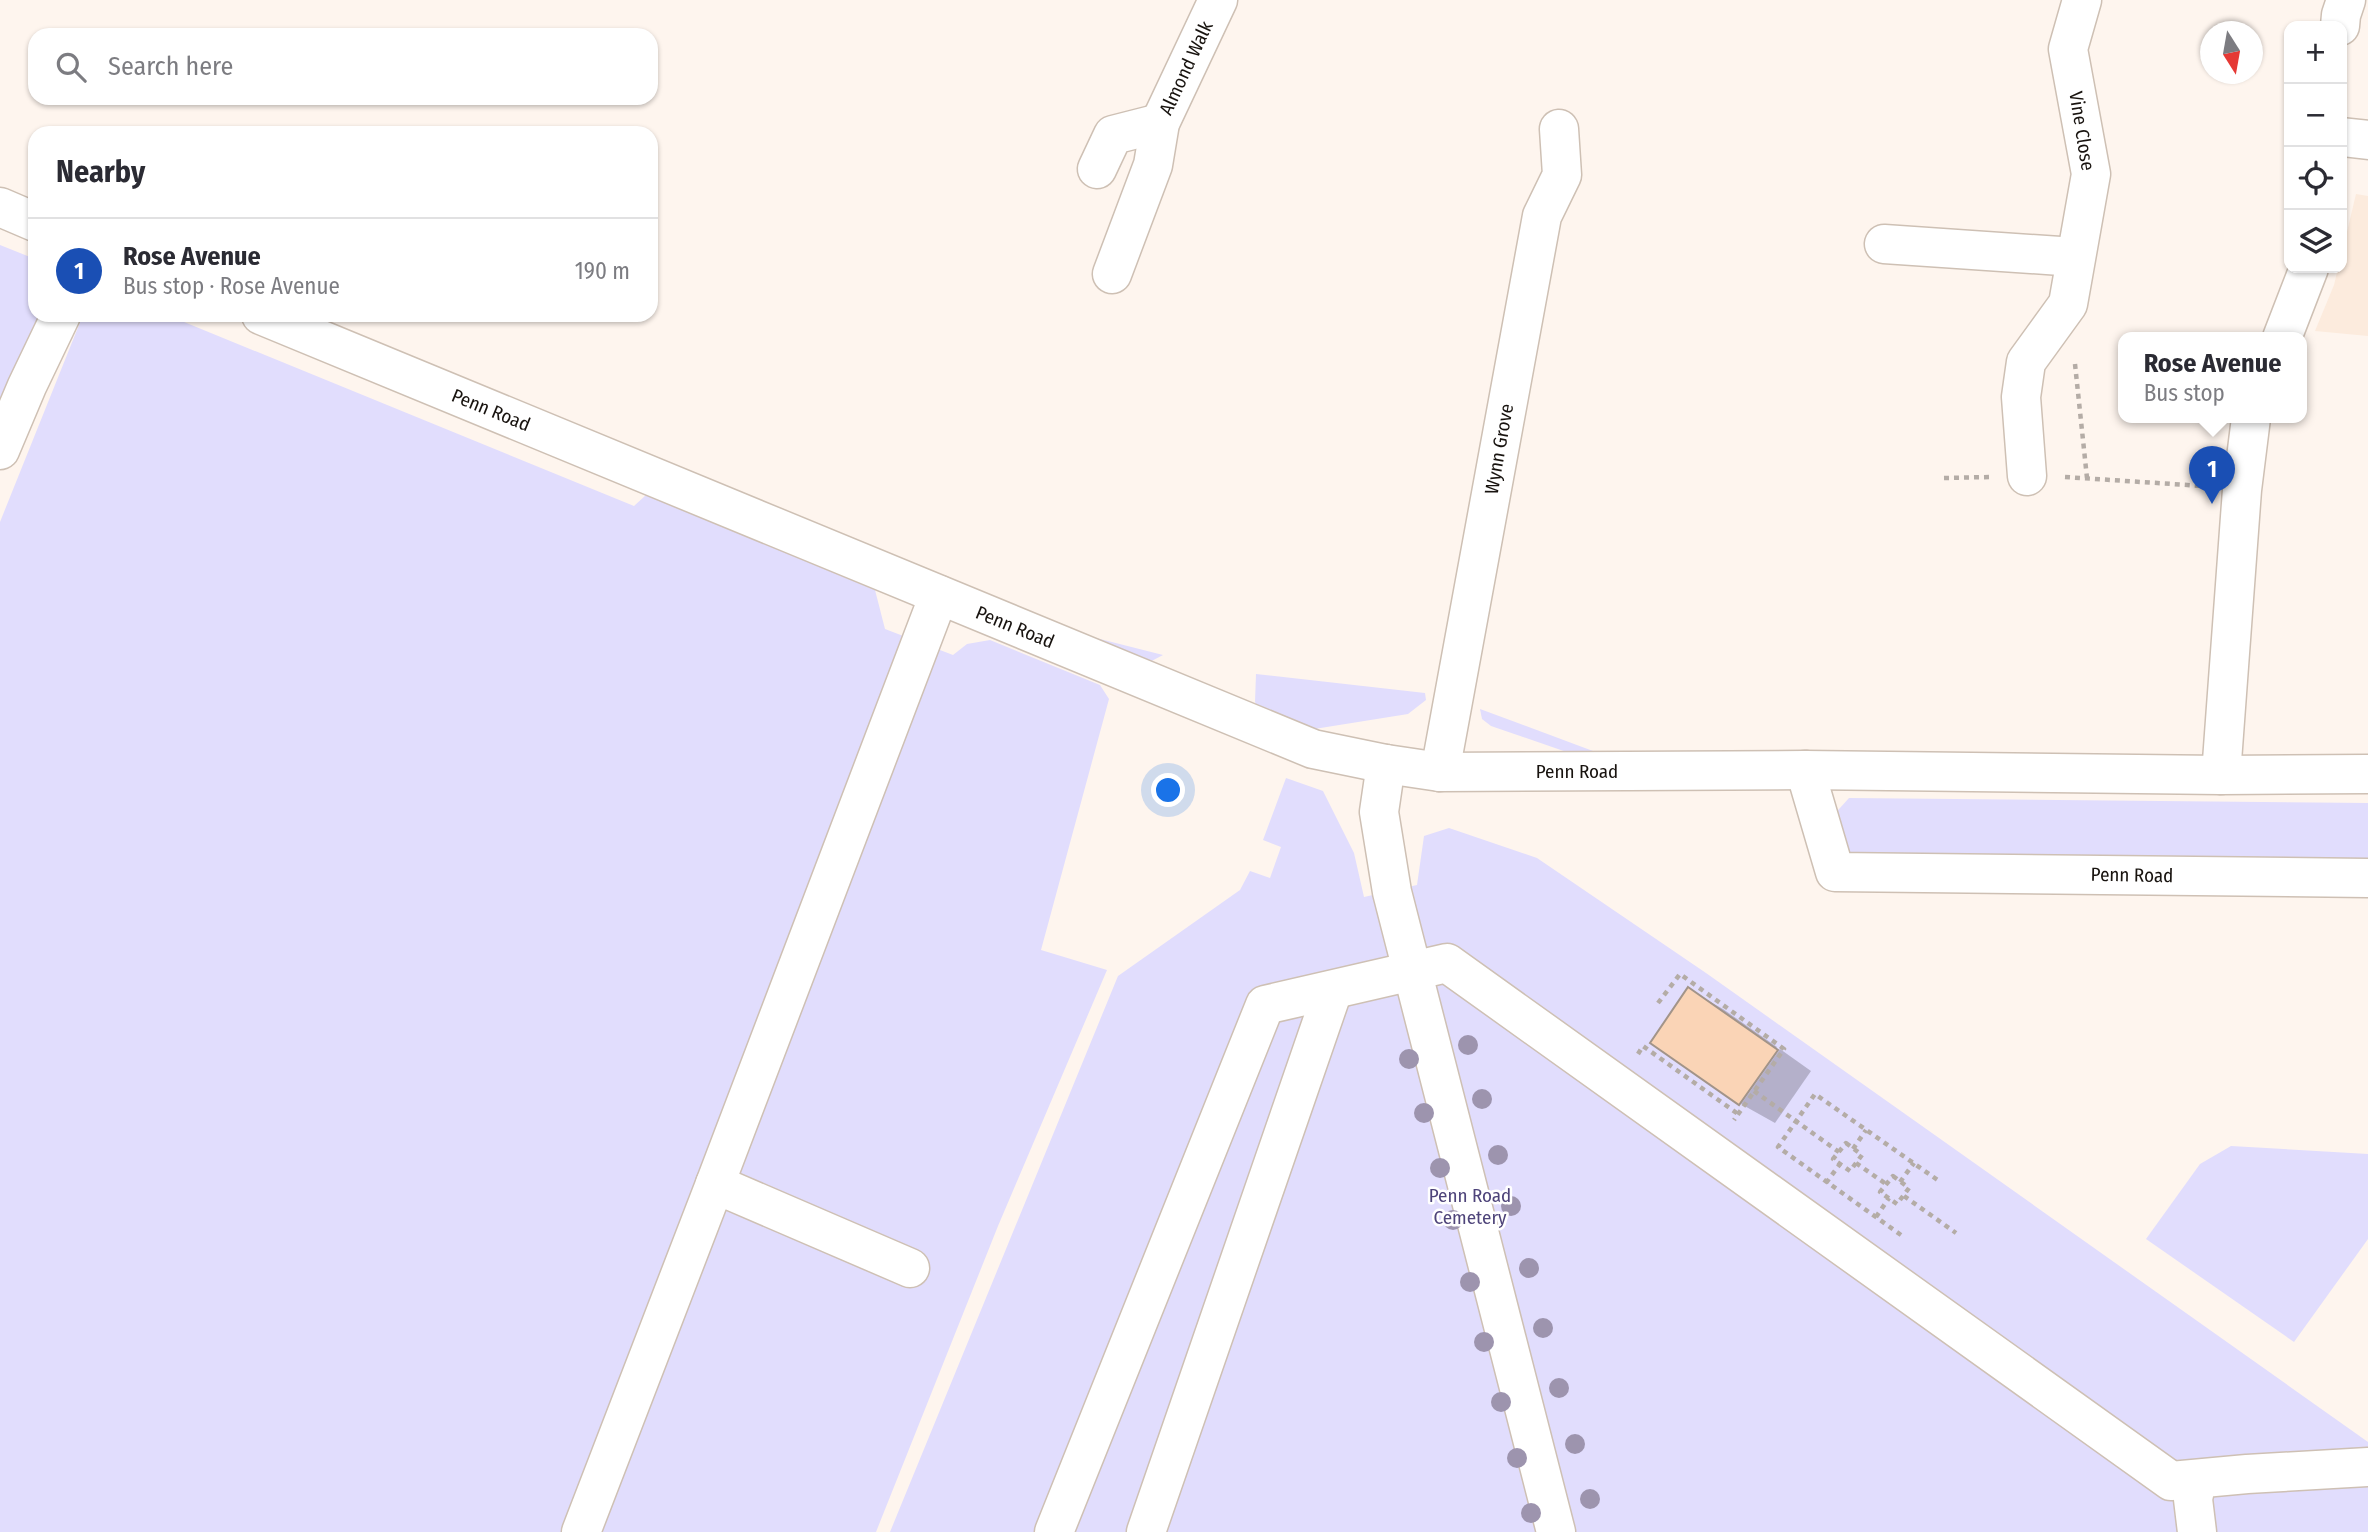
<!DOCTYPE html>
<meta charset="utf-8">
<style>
:root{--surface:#fff;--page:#f7f7f7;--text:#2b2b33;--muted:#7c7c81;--line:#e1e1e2;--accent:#6d4cc5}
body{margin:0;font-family:"Fira Sans Condensed",sans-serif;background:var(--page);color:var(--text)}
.controls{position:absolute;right:21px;top:21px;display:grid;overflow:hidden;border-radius:14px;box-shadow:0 2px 5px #0004}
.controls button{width:63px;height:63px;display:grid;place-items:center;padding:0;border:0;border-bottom:2px solid var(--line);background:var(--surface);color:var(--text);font:35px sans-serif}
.compass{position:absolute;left:2200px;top:21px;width:63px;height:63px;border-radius:50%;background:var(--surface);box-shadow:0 2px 5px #0004;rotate:169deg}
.you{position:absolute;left:1169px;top:791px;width:24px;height:24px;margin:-18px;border:5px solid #fff;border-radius:50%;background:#1a73e8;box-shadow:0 0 0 10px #1a73e833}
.badge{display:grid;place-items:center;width:46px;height:46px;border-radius:50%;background:var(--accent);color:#fff;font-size:23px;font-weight:700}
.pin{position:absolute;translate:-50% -58px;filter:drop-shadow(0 2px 4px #0008)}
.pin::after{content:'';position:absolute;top:37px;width:24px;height:21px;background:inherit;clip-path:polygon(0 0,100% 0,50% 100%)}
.popup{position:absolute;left:2118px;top:332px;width:189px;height:91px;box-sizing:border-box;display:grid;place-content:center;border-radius:14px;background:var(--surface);filter:drop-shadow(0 2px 5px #0005);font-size:23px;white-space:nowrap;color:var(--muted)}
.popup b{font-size:26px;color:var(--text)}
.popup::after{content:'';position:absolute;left:50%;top:100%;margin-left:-14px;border:14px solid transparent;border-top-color:var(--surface)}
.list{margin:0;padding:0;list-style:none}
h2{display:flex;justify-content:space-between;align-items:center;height:91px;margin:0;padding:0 28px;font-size:30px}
h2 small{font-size:23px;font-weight:400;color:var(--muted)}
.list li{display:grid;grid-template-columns:46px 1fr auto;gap:21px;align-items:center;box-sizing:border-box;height:105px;padding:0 28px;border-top:2px solid var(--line)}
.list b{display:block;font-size:26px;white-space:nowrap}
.list p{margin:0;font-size:23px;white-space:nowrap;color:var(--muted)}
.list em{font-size:23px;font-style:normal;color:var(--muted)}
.icon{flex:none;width:38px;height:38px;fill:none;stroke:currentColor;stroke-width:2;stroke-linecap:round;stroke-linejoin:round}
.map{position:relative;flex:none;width:2368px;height:1532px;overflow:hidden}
.search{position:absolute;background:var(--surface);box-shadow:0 2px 5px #0004;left:28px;top:28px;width:630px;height:77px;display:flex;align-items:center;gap:18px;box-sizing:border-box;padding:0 24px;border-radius:21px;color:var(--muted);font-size:26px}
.panel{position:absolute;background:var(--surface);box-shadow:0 2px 5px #0004;left:28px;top:126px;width:630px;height:196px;border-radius:21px}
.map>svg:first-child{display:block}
.built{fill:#fcebdd}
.green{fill:#e1ddfd}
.shadow{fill:#0003}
.building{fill:#fad4b6;stroke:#a29489;stroke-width:2}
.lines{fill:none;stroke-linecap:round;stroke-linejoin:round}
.minor-casing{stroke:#cec0b4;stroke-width:41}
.major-casing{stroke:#cec0b4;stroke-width:41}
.path{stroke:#b4aca6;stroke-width:4.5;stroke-dasharray:5 5;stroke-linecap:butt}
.minor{stroke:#fff;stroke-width:38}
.major{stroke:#fff;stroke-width:38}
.tree{fill:#9d94ae}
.labels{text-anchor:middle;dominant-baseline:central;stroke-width:5;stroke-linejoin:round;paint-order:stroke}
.street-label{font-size:19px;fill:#18130f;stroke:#fff}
.park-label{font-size:19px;fill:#4e447a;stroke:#fff}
</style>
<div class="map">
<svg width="2368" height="1532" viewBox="0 0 2368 1532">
<rect width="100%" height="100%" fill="#fef5ee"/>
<polygon class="built" points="2356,194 2368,196 2368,336 2315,331 2334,285 2338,268 2342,268 2342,253"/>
<g class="green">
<polygon points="0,245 35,259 35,315 58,315 0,459"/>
<polygon points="83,315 167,315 634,506 646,495 875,590 885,629 953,655 967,644 990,640 1100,685 1109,699 1041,950 1107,970 998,1226 876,1532 0,1532 0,522"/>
<polygon points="1096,638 1163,655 1144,665"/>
<polygon points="1256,674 1425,693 1426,700 1408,714 1308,730 1260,711 1255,702"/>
<polygon points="1480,709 1601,754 1581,757 1491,726 1482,719"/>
<polygon points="1286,778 1323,791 1354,853 1364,897 1417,885 1424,836 1449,828 1537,858 1706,973 2368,1442 2368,1532 890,1532 1118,976 1240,890 1250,871 1270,878 1281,847 1263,840"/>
<polygon points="1849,798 2368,803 2368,867 1842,853 1830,819"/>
<polygon points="2231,1146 2368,1154 2368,1239 2294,1342 2146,1239 2200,1164"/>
</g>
<g class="shadow">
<polygon points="1689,990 1723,1009 1777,1047 1739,1103"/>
<polygon points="1780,1049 1811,1071 1775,1123 1741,1104"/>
</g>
<polygon class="building" points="1688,987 1778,1050 1739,1105 1650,1043"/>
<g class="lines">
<g class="minor-casing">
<g id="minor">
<polyline points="2340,26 2341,15 2346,0"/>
<polyline points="2342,137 2368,140"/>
<polyline points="1097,169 1113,135 1160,123"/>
<polyline points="1884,244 2075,257"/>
<polyline points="1112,274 1153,165 1160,123 1218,0"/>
<polyline points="2282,338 2309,268"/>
<polyline points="0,450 27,386 61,315"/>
<polyline points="2027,476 2021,397 2026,362 2068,304 2091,174 2068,49 2082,0"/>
<polyline points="1386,764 1379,812 1392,892 1556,1532"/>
<polyline points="1805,770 1835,872 2368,878"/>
<polyline points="1440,772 1542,216 1562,175 1559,129"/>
<polyline points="2221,775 2242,490 2251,418"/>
<polyline points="715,1184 939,595"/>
<polyline points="2197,1480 2193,1499 2197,1532"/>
<polyline points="581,1532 715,1184 910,1268"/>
<polyline points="1054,1532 1265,1005 1447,963 2171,1481 2247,1474 2368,1467"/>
<polyline points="1146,1532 1333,990"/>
</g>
</g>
<g class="major-casing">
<g id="major">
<polyline points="0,207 35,222"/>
<polyline points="261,315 1313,749 1386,764 1440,772 1805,770 2221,775 2368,774"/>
</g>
</g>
<g class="path">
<polyline points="2075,364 2087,478"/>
<polyline points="2065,477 2203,486"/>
<polyline points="1944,478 1990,477"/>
<polyline points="1658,1003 1680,974 1784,1049 1734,1120"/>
<polyline points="1638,1054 1643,1046 1738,1114"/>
<polyline points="1754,1091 1839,1152"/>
<polygon points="1846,1143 1862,1155 1850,1171 1833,1159"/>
<polyline points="1853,1149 1866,1130"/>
<polyline points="1856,1163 1886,1184"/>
<polygon points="1893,1176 1909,1188 1897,1204 1880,1192"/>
<polyline points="1900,1182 1914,1163"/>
<polyline points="1826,1183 1840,1164"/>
<polyline points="1904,1196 1956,1233"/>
<polyline points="1876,1217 1889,1198"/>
<polyline points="1901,1235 1778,1147 1815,1094 1939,1181"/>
</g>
<use href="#minor" class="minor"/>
<use href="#major" class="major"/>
</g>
<g class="tree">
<circle cx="1468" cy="1045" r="10"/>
<circle cx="1409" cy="1059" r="10"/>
<circle cx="1482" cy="1099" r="10"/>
<circle cx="1424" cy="1113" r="10"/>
<circle cx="1498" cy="1155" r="10"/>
<circle cx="1440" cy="1168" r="10"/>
<circle cx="1511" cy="1206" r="10"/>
<circle cx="1453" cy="1220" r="10"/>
<circle cx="1529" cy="1268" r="10"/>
<circle cx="1470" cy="1282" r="10"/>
<circle cx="1543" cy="1328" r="10"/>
<circle cx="1484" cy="1342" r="10"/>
<circle cx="1559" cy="1388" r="10"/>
<circle cx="1501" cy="1402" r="10"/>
<circle cx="1575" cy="1444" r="10"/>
<circle cx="1517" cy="1458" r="10"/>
<circle cx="1590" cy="1499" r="10"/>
<circle cx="1531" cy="1513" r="10"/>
</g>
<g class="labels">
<g class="street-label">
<text transform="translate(1186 68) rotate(-65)">Almond Walk</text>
<text transform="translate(2082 131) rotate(81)">Vine Close</text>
<text transform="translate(491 410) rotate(22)">Penn Road</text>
<text transform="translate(1499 449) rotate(-80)">Wynn Grove</text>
<text transform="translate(1015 627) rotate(22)">Penn Road</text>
<text x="1577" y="771">Penn Road</text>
<text transform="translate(2132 875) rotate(1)">Penn Road</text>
</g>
<g class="park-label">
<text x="1470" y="1195">Penn Road<tspan x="1470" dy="22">Cemetery</tspan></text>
</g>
</g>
</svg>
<div class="controls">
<button>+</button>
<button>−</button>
<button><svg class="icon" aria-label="locate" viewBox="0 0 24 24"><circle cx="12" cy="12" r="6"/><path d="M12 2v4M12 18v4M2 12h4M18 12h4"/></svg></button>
<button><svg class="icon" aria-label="layers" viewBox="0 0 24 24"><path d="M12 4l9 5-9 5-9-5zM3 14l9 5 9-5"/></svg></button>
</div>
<svg class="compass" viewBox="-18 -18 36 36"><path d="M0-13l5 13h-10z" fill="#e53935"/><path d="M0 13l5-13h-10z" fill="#7c7c81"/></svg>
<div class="you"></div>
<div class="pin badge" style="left:2212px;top:504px;background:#1a4fb4">1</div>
<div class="popup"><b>Rose Avenue</b>Bus stop</div>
<div class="search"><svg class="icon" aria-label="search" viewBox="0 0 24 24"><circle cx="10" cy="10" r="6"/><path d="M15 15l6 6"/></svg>Search here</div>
<section class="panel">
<h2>Nearby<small></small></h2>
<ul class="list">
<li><span class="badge" style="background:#1a4fb4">1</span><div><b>Rose Avenue</b><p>Bus stop · Rose Avenue</p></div><em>190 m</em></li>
</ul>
</section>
</div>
